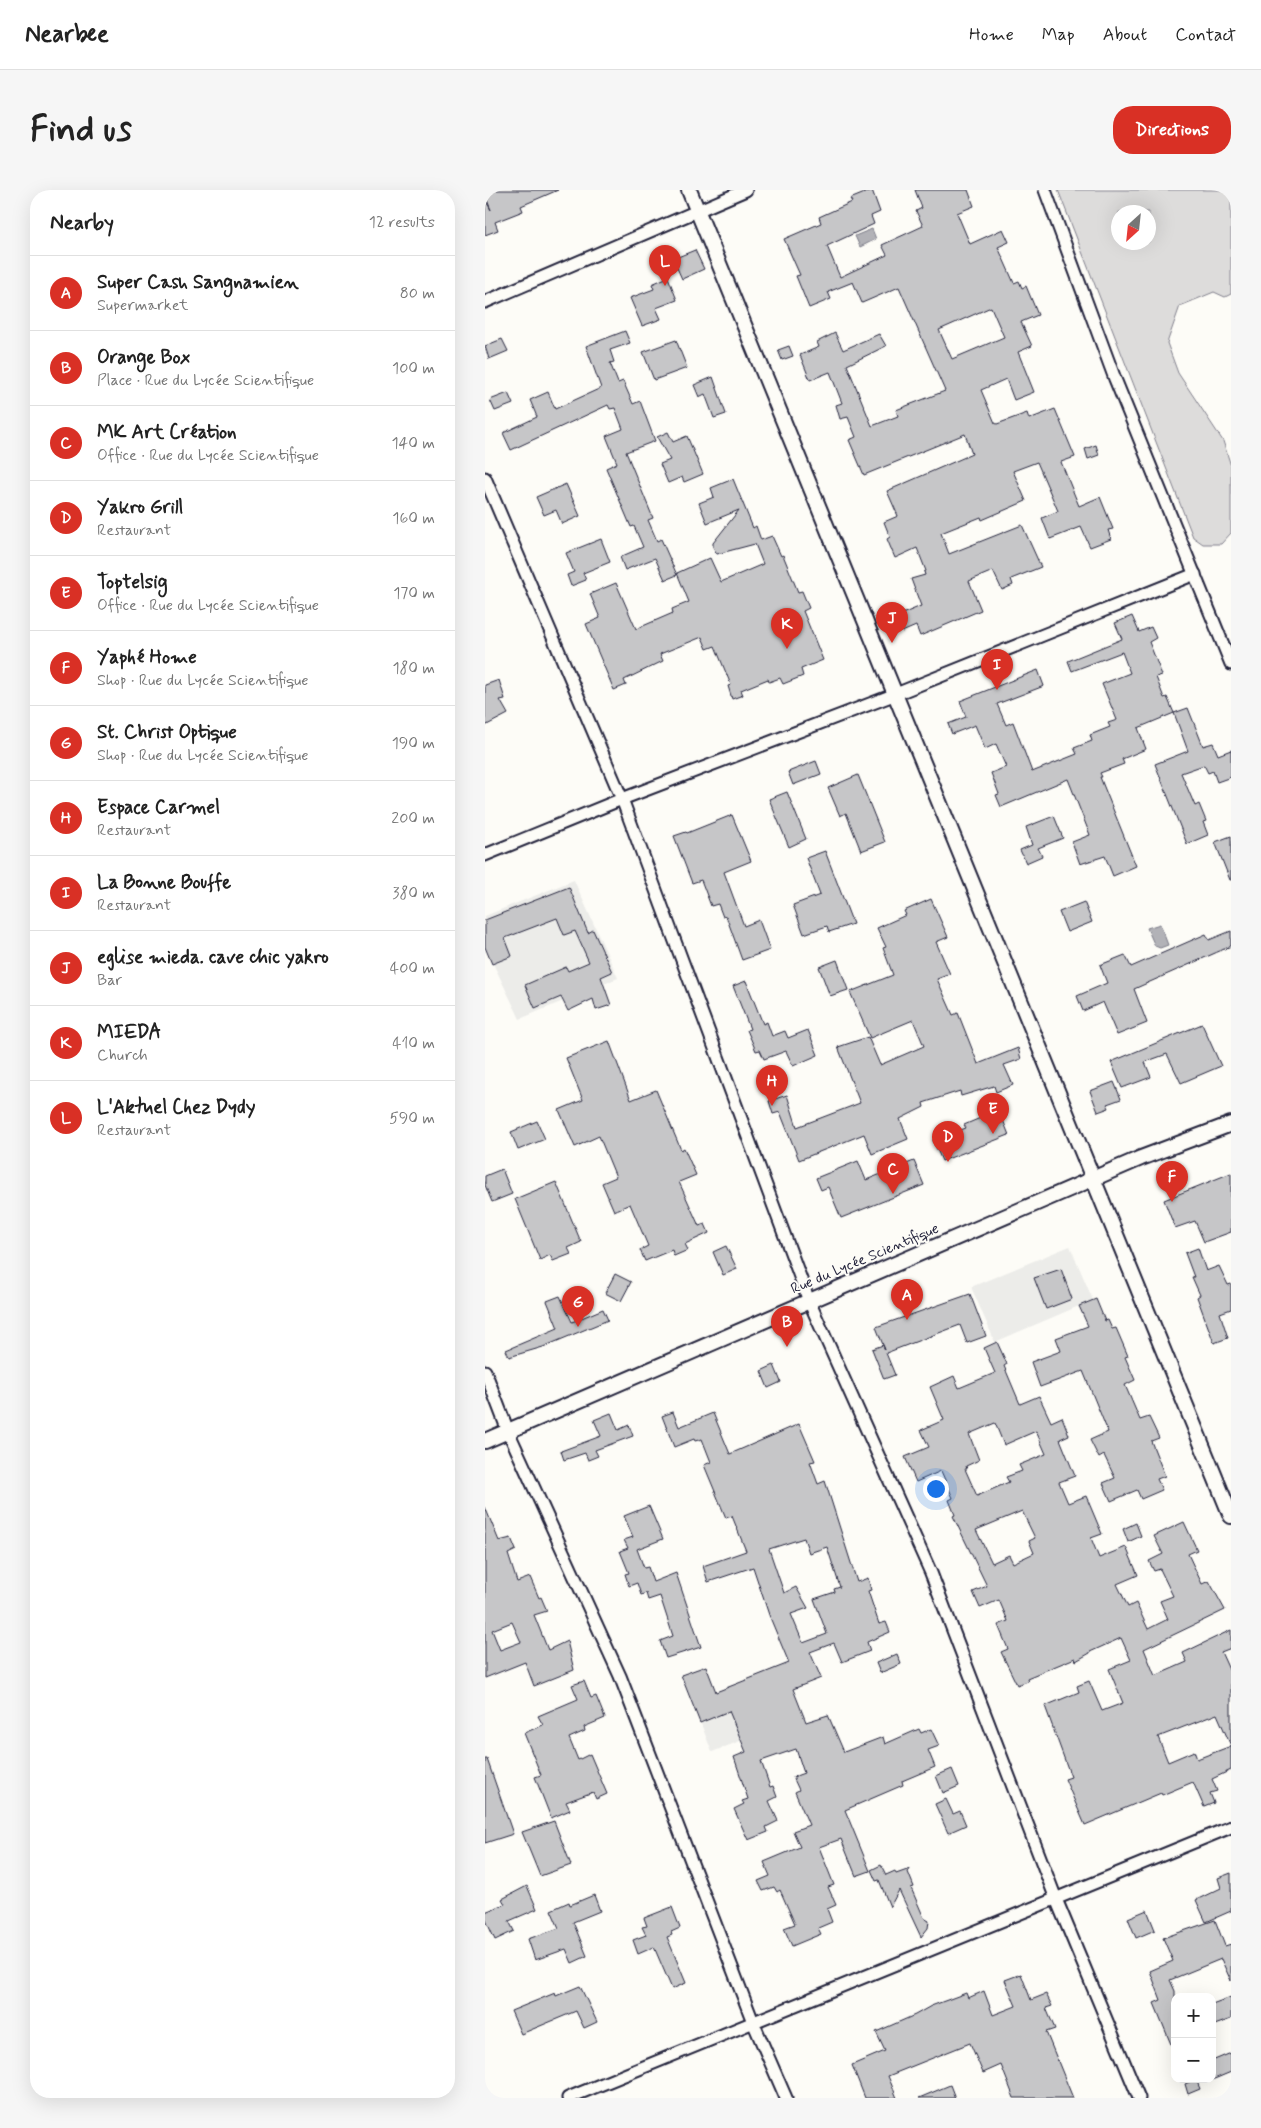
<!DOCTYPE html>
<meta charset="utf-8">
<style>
:root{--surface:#fff;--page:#f6f6f6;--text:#222;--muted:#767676;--line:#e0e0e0;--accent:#d93025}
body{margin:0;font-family:Mynerve,sans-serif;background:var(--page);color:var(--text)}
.controls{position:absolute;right:15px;bottom:15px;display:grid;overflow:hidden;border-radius:10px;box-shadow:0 5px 20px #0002}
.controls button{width:45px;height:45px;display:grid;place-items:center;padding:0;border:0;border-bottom:1px solid var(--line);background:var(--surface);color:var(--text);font:25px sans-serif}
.compass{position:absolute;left:626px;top:15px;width:45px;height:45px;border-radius:50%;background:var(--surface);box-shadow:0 5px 20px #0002;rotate:207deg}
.you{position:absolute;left:450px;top:1298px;width:18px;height:18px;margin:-12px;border:4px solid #fff;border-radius:50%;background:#1a73e8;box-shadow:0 0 0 8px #1a73e833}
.badge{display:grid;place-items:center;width:32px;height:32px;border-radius:50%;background:var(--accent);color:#fff;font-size:16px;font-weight:700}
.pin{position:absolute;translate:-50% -41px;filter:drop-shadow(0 1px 2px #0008)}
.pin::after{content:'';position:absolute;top:26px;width:18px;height:15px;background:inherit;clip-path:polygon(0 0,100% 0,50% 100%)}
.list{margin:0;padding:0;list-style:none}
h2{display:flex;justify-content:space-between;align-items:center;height:65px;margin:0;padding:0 20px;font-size:21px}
h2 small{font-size:16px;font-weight:400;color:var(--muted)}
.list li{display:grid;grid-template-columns:32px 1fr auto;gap:15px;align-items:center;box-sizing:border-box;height:75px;padding:0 20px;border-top:1px solid var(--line)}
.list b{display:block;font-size:19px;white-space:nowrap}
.list p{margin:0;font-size:16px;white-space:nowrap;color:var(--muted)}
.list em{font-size:16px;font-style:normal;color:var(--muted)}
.map{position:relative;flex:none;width:746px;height:1908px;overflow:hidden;border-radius:20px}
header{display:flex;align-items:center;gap:30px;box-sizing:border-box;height:70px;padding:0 25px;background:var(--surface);border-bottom:1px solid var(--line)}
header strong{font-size:24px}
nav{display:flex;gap:28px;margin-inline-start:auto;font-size:18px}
.intro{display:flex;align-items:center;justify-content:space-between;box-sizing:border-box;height:120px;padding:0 30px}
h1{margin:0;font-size:35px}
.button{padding:12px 22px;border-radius:20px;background:var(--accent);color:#fff;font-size:18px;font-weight:700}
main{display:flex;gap:30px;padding:0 30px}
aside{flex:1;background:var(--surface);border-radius:20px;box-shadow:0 5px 20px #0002}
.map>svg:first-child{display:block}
.built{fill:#ecece9}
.green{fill:#dddcdb;stroke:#807f8b;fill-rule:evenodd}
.water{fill:#b2b2b7;stroke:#787885}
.building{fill:#c6c6c8;stroke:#22223b;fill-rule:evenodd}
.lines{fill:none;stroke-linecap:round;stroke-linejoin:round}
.minor-casing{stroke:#22223b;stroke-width:15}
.tertiary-casing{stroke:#22223b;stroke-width:18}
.minor{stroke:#fdfcf7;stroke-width:11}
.tertiary{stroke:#fdfcf7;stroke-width:14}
.labels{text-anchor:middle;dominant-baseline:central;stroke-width:4;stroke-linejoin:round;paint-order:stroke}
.street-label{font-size:15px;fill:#22223b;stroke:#fdfcf7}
</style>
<header>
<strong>Nearbee</strong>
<nav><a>Home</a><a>Map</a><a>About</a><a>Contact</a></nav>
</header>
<div class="intro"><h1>Find us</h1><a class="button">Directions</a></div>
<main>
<aside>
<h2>Nearby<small>12 results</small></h2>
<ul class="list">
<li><span class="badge">A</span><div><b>Super Cash Sangnamien</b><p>Supermarket</p></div><em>80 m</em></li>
<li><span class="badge">B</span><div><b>Orange Box</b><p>Place · Rue du Lycée Scientifique</p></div><em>100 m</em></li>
<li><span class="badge">C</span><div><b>MK Art Création</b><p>Office · Rue du Lycée Scientifique</p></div><em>140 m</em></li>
<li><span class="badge">D</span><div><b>Yakro Grill</b><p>Restaurant</p></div><em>160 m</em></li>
<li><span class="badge">E</span><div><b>Toptelsig</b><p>Office · Rue du Lycée Scientifique</p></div><em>170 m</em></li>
<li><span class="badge">F</span><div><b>Yaphé Home</b><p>Shop · Rue du Lycée Scientifique</p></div><em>180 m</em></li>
<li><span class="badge">G</span><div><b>St. Christ Optique</b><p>Shop · Rue du Lycée Scientifique</p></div><em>190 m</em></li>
<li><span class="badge">H</span><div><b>Espace Carmel</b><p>Restaurant</p></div><em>200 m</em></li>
<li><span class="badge">I</span><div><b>La Bonne Bouffe</b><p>Restaurant</p></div><em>380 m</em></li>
<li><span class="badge">J</span><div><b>eglise mieda. cave chic yakro</b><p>Bar</p></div><em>400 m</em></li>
<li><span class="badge">K</span><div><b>MIEDA</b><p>Church</p></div><em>410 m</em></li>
<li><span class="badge">L</span><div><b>L'Aktuel Chez Dydy</b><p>Restaurant</p></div><em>590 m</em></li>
</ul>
</aside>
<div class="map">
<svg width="746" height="1908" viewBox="0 0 746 1908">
<rect width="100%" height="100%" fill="#fdfcf7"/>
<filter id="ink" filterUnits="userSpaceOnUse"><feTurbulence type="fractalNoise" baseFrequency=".02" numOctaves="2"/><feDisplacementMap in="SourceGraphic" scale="10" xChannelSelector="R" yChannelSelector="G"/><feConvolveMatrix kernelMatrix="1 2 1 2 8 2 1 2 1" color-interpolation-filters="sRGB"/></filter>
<g filter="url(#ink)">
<g class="built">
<polygon points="89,690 133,788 35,829 0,757 0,726"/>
<polygon points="585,1056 608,1110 510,1152 486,1097"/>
<polygon points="298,1475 319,1526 227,1562 207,1511"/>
</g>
<path class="green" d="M573 0H746V104L740 107 729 102 695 116 682 153 693 183 738 251 746 276V343L736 354H718L708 347ZM634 22H664V52H634Z"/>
<g class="water">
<polygon points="387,39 391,49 375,57 370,46"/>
<polygon points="675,734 683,755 675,758 670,756 662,738"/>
</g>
<g class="building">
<polygon points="5,0 73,0 36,16 38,21 10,32 13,40 0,45 0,9 6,20 0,5 6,3"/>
<path d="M387 0 395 22 386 26 389 34 342 56 355 87 402 65 397 55 438 36 431 21 437 18 430 0H483L489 16 472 23 485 54 518 39 524 52 513 57 529 93 534 91 537 98 541 96 553 125 536 132 547 156 533 162 549 202 529 210 521 189 496 200 510 233 512 234 542 223 544 229 570 219 590 267 576 272 594 316 615 307 628 339 623 340 626 349 605 357 596 337 565 349 557 328 573 321 552 272 528 281 541 311 497 330 496 327 456 343 464 364 537 335 556 377 526 389 528 395 517 400 508 381 484 391 496 420 435 446 431 436 417 442 410 427 436 416 426 389 440 385 439 382 441 381 432 358 410 368 402 349 405 347 399 332 413 326 402 301 487 264 480 244 379 285 364 250 371 247 363 227 355 229 351 215 357 213 345 182 325 190 315 165 334 157 332 152 350 143 358 160 394 144 401 156 362 175 387 236 413 226 411 220 460 201 414 97 377 113 368 92 343 102 346 109 324 118 311 86 315 85 299 49 336 33 334 27 367 12 365 9ZM506 117 519 147 467 169 454 140Z"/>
<polygon points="210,60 219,79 197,89 188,69"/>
<polygon points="183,87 192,110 171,118 176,129 157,136 145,108 169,99 167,94"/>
<polygon points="140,141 145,153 125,160 129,172 125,173 133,193 138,191 148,214 155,211 170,251 141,262 168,328 163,330 172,351 176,349 192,385 180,390 170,368 140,380 135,367 158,357 149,336 146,337 121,278 132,273 121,246 138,239 130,218 125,219 123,215 26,260 18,243 52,227 45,210 63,202 70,219 116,198 101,156"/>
<polygon points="17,149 23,161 4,169 0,156"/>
<polygon points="191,150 202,178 169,190 158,162"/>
<polygon points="304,156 308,166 297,170 293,160"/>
<polygon points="228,187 241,224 229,228 220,204 214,207 209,195"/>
<polygon points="23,203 28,214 10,221 5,210"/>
<polygon points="183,242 188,252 202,246 218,284 199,292 197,287 183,293 175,274 185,270 172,247"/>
<polygon points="611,255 614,265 603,269 600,259"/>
<polygon points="248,289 268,338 271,336 276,350 287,346 296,366 298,365 313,402 317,401 324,418 318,421 338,470 316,479 318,486 298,494 295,488 284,492 283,489 256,500 258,505 247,509 243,496 246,495 230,456 222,459 217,447 175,464 178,471 139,490 141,495 129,500 101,434 115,428 105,404 131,393 151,439 188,423 187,419 204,412 192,383 225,368 236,392 278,374 270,354 232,364 228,357 228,353 254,320 222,333 214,313 229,307 226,298"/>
<polygon points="81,294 95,326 77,334 71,320 59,325 51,307"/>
<polygon points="116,349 125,372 98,383 101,390 86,396 82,385 89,382 81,363"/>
<polygon points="647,426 654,442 666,437 671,448 664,452 677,485 671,487 679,508 682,507 689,523 653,538 661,559 637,569 639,574 615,583 617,587 615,587 651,676 628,686 620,666 595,674 587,652 605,645 583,589 516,617 511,605 514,604 506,583 521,577 511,554 500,559 490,535 467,544 463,534 481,527 475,511 553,480 559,496 512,514 521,535 528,532 547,582 592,564 589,558 607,551 605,545 625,537 623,533 632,530 617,494 645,483 637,462 587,481 583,471 637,449 630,433"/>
<polygon points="14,490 20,509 15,510 23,524 0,536 0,495"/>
<polygon points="703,518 718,556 728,553 733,565 746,560 746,587 732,592 728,581 723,583 719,575 696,583 710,616 714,614 721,631 718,632 723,645 702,654 670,574 703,561 689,523"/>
<polygon points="331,571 336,584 308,595 303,582"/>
<polygon points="373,585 400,652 376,661 361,623 355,626 343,598"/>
<polygon points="302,602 321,649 304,657 284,609"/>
<polygon points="247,625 266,671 239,682 259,736 274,730 285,760 257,770 241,726 238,727 233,714 226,716 216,690 207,693 189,646 201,642 202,643"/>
<polygon points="569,626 578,648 553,658 557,666 541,673 535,660 547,655 541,637"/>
<polygon points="746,646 746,690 745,690 730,652"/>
<polygon points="340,661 368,734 344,742 342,736 319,744 308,715 335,705 321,668"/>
<polygon points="84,697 103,743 108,740 127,782 116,787 126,815 111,820 108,809 83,821 76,807 50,818 40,795 81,777 83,781 104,772 90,741 79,745 72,728 20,748 27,766 7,774 0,757 0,730"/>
<polygon points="446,709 463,747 451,752 465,784 452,789 468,825 473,823 493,874 533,858 536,869 519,875 528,895 511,902 509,896 476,906 475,901 438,913 439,917 415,929 423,949 387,964 379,944 314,970 295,922 288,924 284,911 302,905 312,937 375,913 353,857 383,847 395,875 439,856 428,830 385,848 365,802 408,785 398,758 401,757 392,738 421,725 419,721"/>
<polygon points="599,712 607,732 582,742 574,722"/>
<polygon points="746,741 746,756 649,799 662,833 632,845 618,812 598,821 592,806 622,793 615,775 640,765 646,777 721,744 724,750"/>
<polygon points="352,770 363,800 345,806 334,777"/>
<polygon points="261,791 278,834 282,832 287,846 300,841 303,848 323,840 333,865 308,876 301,861 279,869 275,860 271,861 262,840 265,839 248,796"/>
<polygon points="717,834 736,876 696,893 682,864 660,872 666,887 637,898 626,872"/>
<polygon points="124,851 146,910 171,900 196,960 199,958 211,985 194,992 214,1036 220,1034 224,1043 200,1054 203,1060 189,1066 187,1060 160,1071 155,1060 163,1056 145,1014 129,1021 117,993 131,987 114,946 90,957 74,920 98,910 81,868"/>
<polygon points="629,892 636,909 622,914 624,918 613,922 605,901"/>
<polygon points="514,920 524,945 457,971 448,950 481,938 479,935"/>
<polygon points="52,931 60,949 33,960 26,942"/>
<polygon points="373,971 381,990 429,971 439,995 356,1028 343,997 336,1000 331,988"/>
<polygon points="17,979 27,1004 7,1012 0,995 0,986"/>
<polygon points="746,983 746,1042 719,1052 710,1031 690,1038 679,1010"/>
<polygon points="71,992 96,1052 83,1058 86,1064 68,1071 65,1065 55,1070 30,1009"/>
<polygon points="241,1056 252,1079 238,1085 228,1062"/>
<polygon points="713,1058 721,1081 734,1076 743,1095 746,1094 746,1119 735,1123 743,1148 729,1153 712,1107 715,1105 707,1087 709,1087 700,1063"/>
<polygon points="576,1079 587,1109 561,1119 549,1088"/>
<polygon points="130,1084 146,1092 136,1111 120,1103"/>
<polygon points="485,1104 501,1146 482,1153 475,1135 401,1163 410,1185 399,1189 387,1159 398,1155 400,1160 391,1137"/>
<polygon points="75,1106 87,1132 118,1119 123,1130 58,1157 24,1167 21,1160 73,1138 62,1111"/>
<polygon points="611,1109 620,1131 623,1130 627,1139 631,1138 643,1166 640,1167 650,1190 640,1195 655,1230 664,1227 674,1248 666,1251 680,1286 672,1289 677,1300 656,1309 652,1300 626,1311 618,1293 630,1288 619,1265 614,1268 605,1250 623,1242 598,1181 555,1197 546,1172 576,1161 571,1148 603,1136 594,1116"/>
<path d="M512 1152 522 1174 519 1176 535 1214 554 1206 566 1232 577 1227 584 1245 575 1249 590 1286 574 1292 583 1313 601 1306 617 1344 606 1348 614 1368 641 1357 653 1385 632 1394 643 1417 651 1413 663 1439 683 1429 675 1411 688 1406 675 1379 669 1381 664 1371 678 1364 669 1346 699 1332 712 1360 703 1364 717 1394 724 1391 740 1420 659 1459 670 1486 702 1472 698 1463 746 1440V1458L736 1462 746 1484V1580L727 1589 732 1601 725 1603 729 1613 719 1617 708 1592 677 1605 676 1603 600 1635 580 1589 586 1587 560 1516 594 1502 592 1496 604 1491 617 1521 638 1513 624 1479 646 1470 636 1448 605 1462V1463L591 1471 590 1468 542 1488 543 1491 532 1495 516 1462 523 1459 513 1435 523 1431 514 1410 495 1418 488 1402 502 1396 468 1326 470 1325 464 1310 468 1308 456 1281 431 1292 420 1267 444 1257 436 1240 459 1230 445 1197 469 1186 474 1198 510 1183 499 1158ZM510 1233 519 1255 551 1241 561 1264 534 1275 537 1281 521 1287 524 1292 492 1306 480 1279H482L481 1276 494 1270 484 1244ZM537 1321 550 1348 544 1351 549 1363 528 1373 524 1365 507 1373 491 1340ZM732 1524 746 1556 712 1569 709 1561 683 1572 673 1547Z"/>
<polygon points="289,1175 296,1192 283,1198 276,1181"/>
<path d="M188 1222 194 1237 228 1223 245 1264 314 1234 330 1271 325 1272 333 1294 340 1291 372 1392 383 1388 386 1400 383 1401 394 1434 401 1432 405 1442 382 1452 385 1461 357 1472 349 1453 325 1462 336 1488 308 1499 321 1532 343 1525 359 1562 398 1547 400 1554 434 1539 436 1543 446 1539 454 1556 443 1560 450 1577 417 1591 418 1595 360 1620 385 1681 371 1686 356 1649 334 1657 349 1695 343 1697 351 1715 342 1719 347 1732 333 1738 336 1744 307 1756 299 1738 310 1734 295 1700 292 1702 289 1697 278 1701 273 1691 285 1686 279 1672 315 1657 308 1641 324 1635 310 1602 314 1600 308 1587 319 1583 311 1559 276 1571 285 1597 288 1596 292 1607 284 1611 293 1631 281 1637 283 1642 263 1650 249 1619 259 1614 257 1611 263 1609 249 1567 261 1562 244 1521 215 1533 196 1485 221 1476 231 1502 304 1473 284 1425 268 1377 223 1392 218 1376 261 1361 247 1326 241 1328 219 1275 226 1272 217 1249 210 1251 209 1249 189 1257 177 1226ZM319 1348 324 1363 342 1357 355 1397 349 1399 350 1402 329 1409 342 1444 318 1453 306 1424 323 1418 311 1397 299 1403 298 1400 284 1359Z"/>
<polygon points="126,1223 133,1240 144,1235 148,1246 110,1260 113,1266 103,1270 100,1263 79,1270 76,1261 116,1246 109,1230"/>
<polygon points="164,1316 178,1349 152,1359 159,1378 163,1377 168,1392 191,1383 216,1457 181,1468 175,1451 188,1446 175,1406 163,1410 161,1403 156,1405 152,1393 144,1396 140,1384 144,1383 135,1361 143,1358 139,1350 148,1347 139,1326"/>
<path d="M0 1317 14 1351 26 1348 31 1360 23 1364 32 1392 45 1387 54 1408 56 1407 62 1421 49 1425 63 1460 82 1451 89 1480 49 1496 40 1472 0 1488ZM27 1432 36 1452 15 1460 7 1440Z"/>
<polygon points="651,1333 656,1346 643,1352 638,1339"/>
<polygon points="412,1464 416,1474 395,1483 391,1473"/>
<polygon points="99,1491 106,1508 111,1506 120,1528 99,1537 100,1541 84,1548 93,1570 105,1564 122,1604 111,1609 108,1602 81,1612 85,1620 66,1628 50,1587 56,1585 39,1543 58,1535 53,1526 93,1509 87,1495"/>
<polygon points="0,1569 2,1569 28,1644 0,1653"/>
<polygon points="467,1579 474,1596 458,1603 451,1586"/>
<polygon points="461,1609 468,1624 475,1621 481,1635 463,1643 450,1614"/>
<polygon points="69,1631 86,1675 55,1686 37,1642"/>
<polygon points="396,1675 401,1685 410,1681 411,1684 425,1679 423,1682 429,1697 426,1698 439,1728 444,1731 443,1738 436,1747 414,1700 405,1717 394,1690 391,1691 386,1680"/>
<polygon points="746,1683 746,1721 721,1732 711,1710 736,1698 733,1688"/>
<polygon points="42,1696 52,1719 24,1731 29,1741 10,1750 0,1728 0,1722 20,1714 17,1709"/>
<polygon points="109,1705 115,1721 88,1732 102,1766 87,1773 81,1759 50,1770 43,1749 74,1738 66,1720 84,1712 85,1715"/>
<polygon points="187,1717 195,1738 186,1742 187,1745 182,1747 201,1793 187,1799 169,1757 153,1764 148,1750 161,1745 157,1737 162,1736 159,1728"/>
<polygon points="662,1720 670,1740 651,1748 643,1728"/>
<polygon points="730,1730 740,1756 746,1754 746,1791 736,1769 685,1790 690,1801 690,1864 669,1813 676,1810 665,1781 688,1771 678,1748"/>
<polygon points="536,1784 546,1810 561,1804 567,1816 561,1818 570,1839 561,1842 588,1908 529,1908 516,1875 498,1883 485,1853 403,1886 412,1908 380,1908 367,1875 400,1861 391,1842 430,1825 446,1816 481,1803 483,1808 499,1801 508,1825 531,1816 520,1790"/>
<polygon points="95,1796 112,1832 99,1838 91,1821 36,1844 26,1821 70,1803 71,1806"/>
<polygon points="746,1807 746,1829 727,1836 727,1814"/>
<polygon points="746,1863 746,1882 727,1890 727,1871"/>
<polygon points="711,1889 715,1899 703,1904 700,1894"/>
<polygon points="465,1895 470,1908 434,1908"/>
</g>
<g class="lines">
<g class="minor-casing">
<g id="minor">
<polyline points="560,0 630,189 746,474"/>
<polyline points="0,112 261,0"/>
<polyline points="0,288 137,609 324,1111 446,1383 571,1709 654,1908"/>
<polyline points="0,665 137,609 411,504 710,384"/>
<polyline points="0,1181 23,1241 135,1486 268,1832 301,1908"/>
<polyline points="83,1908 746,1637"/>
</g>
</g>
<g class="tertiary-casing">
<g id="tertiary">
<polyline points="204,0 746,1326"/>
<polyline points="0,1251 656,968 746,934"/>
</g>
</g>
<use href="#minor" class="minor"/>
<use href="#tertiary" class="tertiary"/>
</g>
</g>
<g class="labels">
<g class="street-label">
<text transform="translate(380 1069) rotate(-23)">Rue du Lycée Scientifique</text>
</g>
</g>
</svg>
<div class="controls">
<button>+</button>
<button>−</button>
</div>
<svg class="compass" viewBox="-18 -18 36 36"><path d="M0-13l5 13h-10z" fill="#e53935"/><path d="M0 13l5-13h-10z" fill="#767676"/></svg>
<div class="you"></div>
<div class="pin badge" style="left:422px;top:1130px">A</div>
<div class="pin badge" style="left:302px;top:1157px">B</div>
<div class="pin badge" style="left:408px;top:1004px">C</div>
<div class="pin badge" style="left:463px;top:972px">D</div>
<div class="pin badge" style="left:508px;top:944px">E</div>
<div class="pin badge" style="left:687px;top:1012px">F</div>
<div class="pin badge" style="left:93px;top:1137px">G</div>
<div class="pin badge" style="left:287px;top:916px">H</div>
<div class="pin badge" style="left:512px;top:500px">I</div>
<div class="pin badge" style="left:407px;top:453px">J</div>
<div class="pin badge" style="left:302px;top:459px">K</div>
<div class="pin badge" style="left:180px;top:96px">L</div>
</div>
</main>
